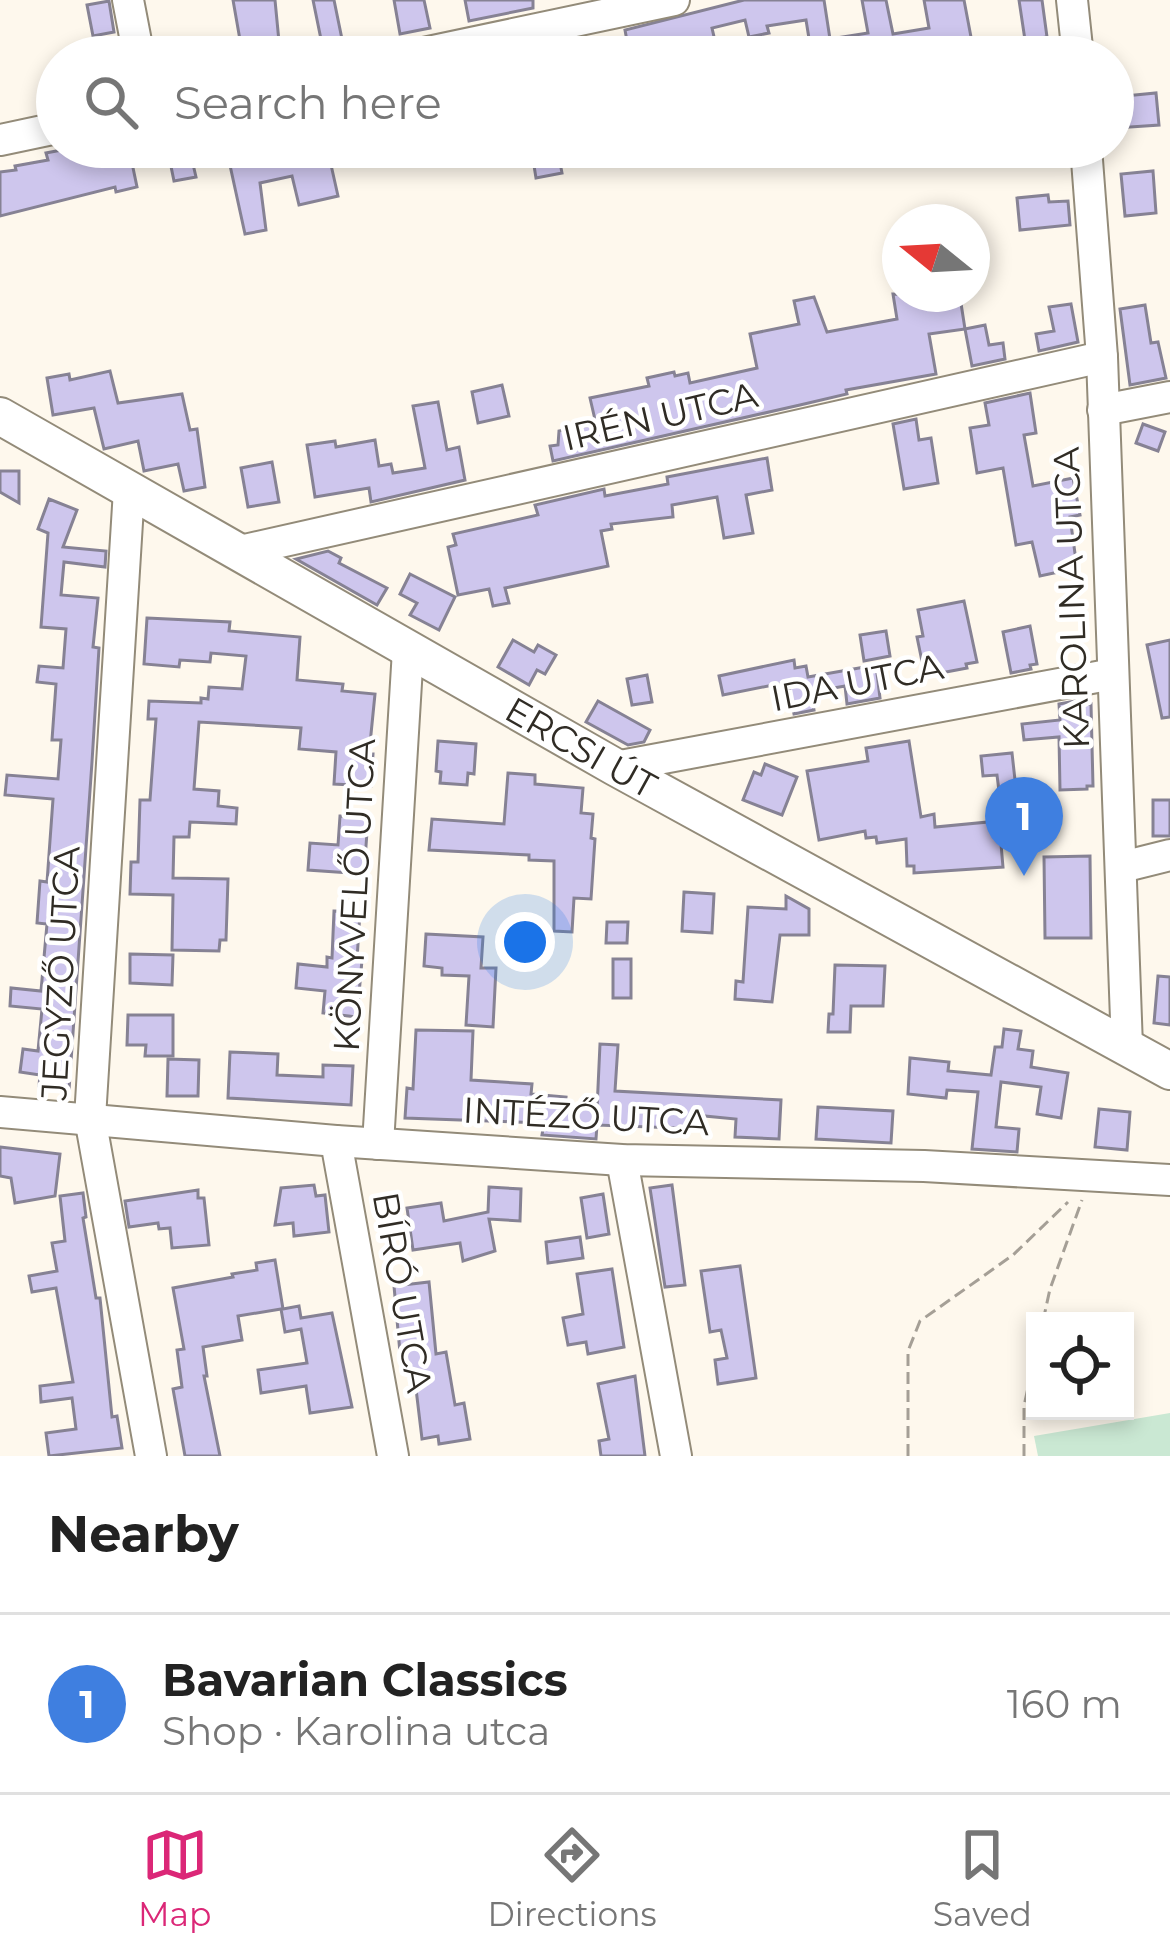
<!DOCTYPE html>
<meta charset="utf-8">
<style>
:root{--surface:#fff;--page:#f2f2f2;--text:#222;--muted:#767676;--line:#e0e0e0;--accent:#db2777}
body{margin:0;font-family:Montserrat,sans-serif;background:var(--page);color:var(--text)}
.controls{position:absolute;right:36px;bottom:36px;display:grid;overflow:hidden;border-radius:0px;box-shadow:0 6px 18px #0003}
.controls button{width:108px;height:108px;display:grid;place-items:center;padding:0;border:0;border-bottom:3px solid var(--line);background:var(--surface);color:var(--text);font:60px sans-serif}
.compass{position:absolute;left:882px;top:204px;width:108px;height:108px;border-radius:50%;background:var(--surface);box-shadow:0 6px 18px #0003;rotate:288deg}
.you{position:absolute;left:525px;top:942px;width:42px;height:42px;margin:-30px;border:9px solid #fff;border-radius:50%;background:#1a73e8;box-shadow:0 0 0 18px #1a73e833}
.badge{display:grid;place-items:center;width:78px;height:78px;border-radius:50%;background:var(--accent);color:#fff;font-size:39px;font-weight:700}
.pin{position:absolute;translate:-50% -99px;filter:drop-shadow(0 3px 6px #0008)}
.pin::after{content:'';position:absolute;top:63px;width:42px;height:36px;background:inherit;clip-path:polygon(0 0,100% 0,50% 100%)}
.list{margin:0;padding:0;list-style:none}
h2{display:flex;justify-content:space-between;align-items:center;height:156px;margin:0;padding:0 48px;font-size:51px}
h2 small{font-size:39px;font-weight:400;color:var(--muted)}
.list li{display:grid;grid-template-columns:78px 1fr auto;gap:36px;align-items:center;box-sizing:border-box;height:180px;padding:0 48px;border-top:3px solid var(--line)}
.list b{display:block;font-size:45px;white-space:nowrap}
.list p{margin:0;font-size:39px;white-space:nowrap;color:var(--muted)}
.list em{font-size:39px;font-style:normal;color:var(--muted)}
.icon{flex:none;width:66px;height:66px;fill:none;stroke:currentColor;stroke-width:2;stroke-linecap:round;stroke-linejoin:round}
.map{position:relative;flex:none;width:1170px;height:1456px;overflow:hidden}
.search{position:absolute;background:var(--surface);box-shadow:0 6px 18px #0003;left:36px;right:36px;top:36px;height:132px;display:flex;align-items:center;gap:30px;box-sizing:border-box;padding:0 42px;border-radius:66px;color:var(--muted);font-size:45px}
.sheet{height:336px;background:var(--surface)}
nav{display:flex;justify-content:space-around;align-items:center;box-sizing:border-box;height:168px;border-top:3px solid var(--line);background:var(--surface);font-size:33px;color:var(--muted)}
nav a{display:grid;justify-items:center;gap:6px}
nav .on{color:var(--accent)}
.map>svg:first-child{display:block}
.green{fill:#cae8d3}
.building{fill:#cec6ed;stroke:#868294;stroke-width:3}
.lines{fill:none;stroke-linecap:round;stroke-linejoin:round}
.minor-casing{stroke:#938b79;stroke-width:34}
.major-casing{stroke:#938b79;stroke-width:40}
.path{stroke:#a59f96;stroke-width:3;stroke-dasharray:12 6;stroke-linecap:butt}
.minor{stroke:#fff;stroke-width:30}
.major{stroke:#fff;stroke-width:36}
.labels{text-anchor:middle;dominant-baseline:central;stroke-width:9;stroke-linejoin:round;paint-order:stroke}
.street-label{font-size:36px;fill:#302c25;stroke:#fff}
</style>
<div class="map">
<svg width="1170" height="1456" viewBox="0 0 1170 1456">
<rect width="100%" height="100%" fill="#fef8ed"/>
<polygon class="green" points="1170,1413 1170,1456 1038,1456 1034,1436"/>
<g class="building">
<polygon points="233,0 275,0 280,52 273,53 274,57 243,57"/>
<polygon points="313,0 334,0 344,49 324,54"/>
<polygon points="394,0 424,0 430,28 400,34"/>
<polygon points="465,0 533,0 533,8 469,21"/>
<polygon points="744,0 824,0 830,39 868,33 862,0 886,0 893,34 929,28 924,0 964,0 971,37 896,53 897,57 873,57 871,50 812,57 806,20 767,26 769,33 749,37 745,20 712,28 718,54 693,57 689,41 658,47 660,57 630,57 625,30"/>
<polygon points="1019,0 1042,0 1047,37 1025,40"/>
<polygon points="109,1 114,32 93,36 87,5"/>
<polygon points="1156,93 1159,125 1116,128 1114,97"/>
<polygon points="77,147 134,147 137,162 132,163 137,187 116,192 115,187 0,216 0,172 16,170 15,166 48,160 46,153"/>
<polygon points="167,147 189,147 196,177 174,181"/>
<polygon points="226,147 252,147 255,161 287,154 285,147 327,147 338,196 299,205 292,176 260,183 266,230 245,234"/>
<polygon points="531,147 557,147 562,173 536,178"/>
<polygon points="1153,171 1156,213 1125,216 1121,174"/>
<polygon points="1048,195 1049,202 1068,201 1070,225 1020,230 1017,198"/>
<polygon points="893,294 960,297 965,329 929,334 936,374 846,390 847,394 800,405 553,461 550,446 558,445 559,431 596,424 590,398 649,386 647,378 674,372 675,376 688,373 690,383 757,368 750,334 799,324 794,301 814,297 827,332 897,319"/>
<polygon points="1071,304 1078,342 1039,351 1036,334 1054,331 1049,307"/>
<polygon points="1145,305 1151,343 1158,342 1166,378 1130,385 1120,309"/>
<polygon points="985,325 989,345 1003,343 1005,359 972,366 965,329"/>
<polygon points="110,371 118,403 182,394 190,430 197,429 205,487 184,491 178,464 144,471 138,441 104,449 94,408 53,415 47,378 69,374 70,380"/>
<polygon points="502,385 509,416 478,423 472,392"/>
<polygon points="1030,393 1036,433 1024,435 1033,486 1073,478 1080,515 1070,517 1077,568 1040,576 1032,542 1016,545 1003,468 977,473 970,428 989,425 985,403"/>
<polygon points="438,402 447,450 459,447 465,480 371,502 369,488 315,497 307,445 335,441 336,447 375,440 379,466 391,464 393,473 425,468 413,406"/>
<polygon points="916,419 919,440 931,438 938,483 904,489 893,424"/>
<polygon points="1143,424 1165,432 1158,451 1136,443"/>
<polygon points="767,458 772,490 746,495 753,533 724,538 717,497 672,505 673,517 611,524 612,529 601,531 608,566 505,588 509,603 493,606 489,589 458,595 448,547 456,545 453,534 538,515 535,505 604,489 605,496 668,484 667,477"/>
<polygon points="272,462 279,502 248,507 241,468"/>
<polygon points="0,471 19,471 19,503 0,492"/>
<polygon points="49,499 77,510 63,547 106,551 105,567 64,562 61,595 98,598 93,647 99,648 92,762 69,1090 39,1086 40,1075 20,1072 23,1049 38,1051 42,1009 10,1006 11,988 41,991 47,924 37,923 40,881 47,882 53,799 5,795 7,775 58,779 61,740 52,740 56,684 37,682 39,666 63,668 66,629 41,627 48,533 38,529"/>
<polygon points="328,551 341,558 339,563 387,588 377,605 296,559"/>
<polygon points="410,574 455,597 439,630 410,615 417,603 400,594"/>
<polygon points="964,601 977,662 966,664 967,668 925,676 917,637 923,636 918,610"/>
<polygon points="147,618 230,622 229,631 300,637 297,680 343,684 342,691 375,694 369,754 373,754 371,786 334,784 336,752 299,749 301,728 199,722 194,789 219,791 218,806 237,808 236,824 190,822 189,837 174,837 173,878 228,879 226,940 220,940 219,951 172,950 173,895 130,894 131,862 138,862 140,800 150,800 156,719 148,719 149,701 201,703 201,698 208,699 209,687 242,689 246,656 211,653 210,662 180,660 179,667 144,664"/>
<polygon points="1030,626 1037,664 1030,665 1031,669 1011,673 1003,632"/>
<polygon points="886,631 890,656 864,661 860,635"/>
<polygon points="513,640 534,652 538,645 556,655 545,674 537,670 529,685 498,667"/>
<polygon points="1170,640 1170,717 1162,718 1147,645"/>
<polygon points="794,660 795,668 806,666 808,677 876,665 880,698 847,704 845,686 811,692 814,710 794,714 788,682 723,695 719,676"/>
<polygon points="647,675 652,702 632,705 627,679"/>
<polygon points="1081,700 1082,705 1091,704 1093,786 1087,786 1087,789 1060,790 1059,737 1024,740 1022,724 1060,720 1059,704"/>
<polygon points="598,701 650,730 644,742 628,745 586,722"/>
<polygon points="438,741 476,744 474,774 468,773 467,785 440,783 441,772 436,771"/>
<polygon points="909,741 921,817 934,814 935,827 999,821 1003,867 914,873 914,866 907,866 906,839 877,843 876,837 866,838 865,831 819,840 807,771 868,761 866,748"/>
<polygon points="1012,753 1016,789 999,791 997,775 983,776 981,756"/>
<polygon points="765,764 797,777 782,815 743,800 754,772 761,775"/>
<polygon points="508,773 535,775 535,784 583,788 581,813 593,814 591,838 595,839 591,899 574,898 572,932 554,931 554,861 529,860 529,855 429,850 432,819 504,824"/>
<rect x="1153" y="800" width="17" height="36"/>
<polygon points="340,816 368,818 364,874 308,870 310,843 338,845"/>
<polygon points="1090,856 1091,938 1045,938 1044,857"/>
<polygon points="684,892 714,894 712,933 682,931"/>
<polygon points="786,896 809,909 809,935 780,935 772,1002 735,999 736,981 743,982 748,907 786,909"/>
<polygon points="334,911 360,912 357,960 362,960 357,1017 323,1013 325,991 296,988 298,964 327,967 327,957 332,958"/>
<polygon points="607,922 628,922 627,943 606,943"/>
<polygon points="426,934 483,937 481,968 496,968 493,1027 466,1025 469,976 442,975 442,968 424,966"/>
<polygon points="130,954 173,955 172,985 130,983"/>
<rect x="613" y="959" width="18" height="39"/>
<polygon points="835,965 885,966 883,1006 851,1006 850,1032 828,1032 829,1014 833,1014"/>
<polygon points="1158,976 1170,977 1170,1025 1154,1023"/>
<polygon points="128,1015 173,1015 173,1056 145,1056 146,1045 127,1045"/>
<polygon points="1004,1029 1021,1031 1018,1049 1033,1051 1031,1067 1068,1073 1061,1118 1037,1114 1041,1087 1001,1082 996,1127 1019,1129 1017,1152 972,1149 978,1092 947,1090 946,1098 908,1094 910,1058 949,1062 948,1071 991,1075 995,1047 1002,1047"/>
<polygon points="416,1030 473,1031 471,1080 532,1084 531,1094 566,1097 565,1106 597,1109 600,1044 618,1045 615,1091 781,1100 779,1139 735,1137 736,1119 704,1116 703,1129 597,1125 596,1139 542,1135 544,1123 405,1118 407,1088 413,1089"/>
<polygon points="230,1052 278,1054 277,1075 323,1077 323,1065 353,1066 351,1105 228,1098"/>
<polygon points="168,1059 199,1060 198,1096 167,1096"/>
<polygon points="818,1107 893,1111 891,1143 816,1139"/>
<polygon points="1099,1109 1130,1112 1127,1150 1095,1147"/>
<polygon points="0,1147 60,1154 55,1196 15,1203 11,1178 0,1176"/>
<polygon points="314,1185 316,1196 325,1195 329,1232 294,1236 293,1223 275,1225 281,1188"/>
<polygon points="672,1185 685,1285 665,1287 650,1188"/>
<polygon points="489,1187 521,1189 520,1221 489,1219 495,1251 463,1261 460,1243 413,1250 407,1208 441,1203 444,1221 488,1212"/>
<polygon points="198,1190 198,1198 204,1198 209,1245 172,1248 170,1228 159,1229 158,1223 129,1227 125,1201"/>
<polygon points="83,1193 86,1217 83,1218 96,1298 100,1298 112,1417 117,1416 122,1448 49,1456 46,1433 76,1429 72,1398 41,1402 40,1386 73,1382 56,1288 32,1292 29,1276 57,1271 52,1243 65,1241 60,1196"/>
<polygon points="603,1194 609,1234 587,1238 581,1198"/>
<polygon points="580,1237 583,1258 548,1263 546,1242"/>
<polygon points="275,1260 283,1309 299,1306 301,1318 332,1313 352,1407 310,1413 306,1386 261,1393 258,1370 307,1363 301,1329 285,1332 281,1309 238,1316 242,1340 203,1347 207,1376 204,1376 220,1456 185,1456 173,1389 182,1387 177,1350 184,1349 173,1288 233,1277 232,1274 257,1270 256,1263"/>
<polygon points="740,1266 756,1378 718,1384 715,1360 727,1358 721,1330 710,1332 701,1271"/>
<polygon points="612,1269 624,1347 588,1354 586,1342 568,1345 563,1318 583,1314 577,1274"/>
<polygon points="429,1282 436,1354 446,1352 455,1405 464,1403 470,1439 439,1444 438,1436 422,1439 414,1372 408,1373 406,1363 401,1364 394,1286"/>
<polygon points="635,1376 645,1456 601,1456 599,1441 609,1439 598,1384"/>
</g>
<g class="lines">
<g class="minor-casing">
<g id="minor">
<polyline points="128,0 139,57"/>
<polyline points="1072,0 1078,57"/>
<polyline points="405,57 674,0"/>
<polyline points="0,140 57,128"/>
<polyline points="1086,147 1102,357 1127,1047"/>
<polyline points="1103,410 1170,397"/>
<polyline points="129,490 90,1118 151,1456"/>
<polyline points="236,552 1102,357"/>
<polyline points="615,767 1113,674"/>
<polyline points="1122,867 1170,855"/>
<polyline points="0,1112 336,1141 622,1160 924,1166 1170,1180"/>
<polyline points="336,1141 393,1456"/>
<polyline points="378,1144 408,650"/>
<polyline points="622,1160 676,1456"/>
</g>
</g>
<g class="major-casing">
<g id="major">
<path id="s1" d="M0 416 615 767 1170 1071"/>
</g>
</g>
<g class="path">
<polyline points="1043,1321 1050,1289 1082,1200"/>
<polyline points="908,1456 908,1351 920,1321 1013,1255 1068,1202"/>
<polyline points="1024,1456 1024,1406 1035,1356"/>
</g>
<use href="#minor" class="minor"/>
<use href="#major" class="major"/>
</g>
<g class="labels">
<g class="street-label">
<text transform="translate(660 416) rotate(-13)">IRÉN UTCA</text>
<text transform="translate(1071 598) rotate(-92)">KAROLINA UTCA</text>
<text transform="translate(857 682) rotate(-11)">IDA UTCA</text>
<text stroke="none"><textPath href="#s1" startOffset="669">ERCSI ÚT</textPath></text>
<text transform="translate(354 895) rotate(-87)">KÖNYVELŐ UTCA</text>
<text transform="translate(60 973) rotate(-87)">JEGYZŐ UTCA</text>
<text transform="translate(586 1116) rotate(3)">INTÉZŐ UTCA</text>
<text transform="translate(403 1292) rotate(80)">BÍRÓ UTCA</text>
</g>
</g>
</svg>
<div class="controls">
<button><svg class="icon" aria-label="locate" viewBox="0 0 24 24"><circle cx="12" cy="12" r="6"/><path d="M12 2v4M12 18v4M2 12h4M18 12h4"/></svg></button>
</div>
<svg class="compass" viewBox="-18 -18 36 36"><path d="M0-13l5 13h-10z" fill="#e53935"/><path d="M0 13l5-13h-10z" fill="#767676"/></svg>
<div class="you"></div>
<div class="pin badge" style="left:1024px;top:876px;background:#3f7fe0">1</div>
<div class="search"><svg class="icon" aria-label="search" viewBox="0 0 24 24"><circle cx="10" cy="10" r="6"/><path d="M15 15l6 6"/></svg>Search here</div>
</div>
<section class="sheet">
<h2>Nearby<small></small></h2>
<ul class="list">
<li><span class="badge" style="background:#3f7fe0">1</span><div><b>Bavarian Classics</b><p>Shop · Karolina utca</p></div><em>160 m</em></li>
</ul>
</section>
<nav>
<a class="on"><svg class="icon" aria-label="map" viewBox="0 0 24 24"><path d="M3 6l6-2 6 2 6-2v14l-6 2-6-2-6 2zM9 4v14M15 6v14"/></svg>Map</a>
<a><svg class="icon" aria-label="directions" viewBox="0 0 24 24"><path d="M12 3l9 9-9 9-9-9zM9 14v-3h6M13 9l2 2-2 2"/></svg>Directions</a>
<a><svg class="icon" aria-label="saved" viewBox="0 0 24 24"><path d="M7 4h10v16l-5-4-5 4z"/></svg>Saved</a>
</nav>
